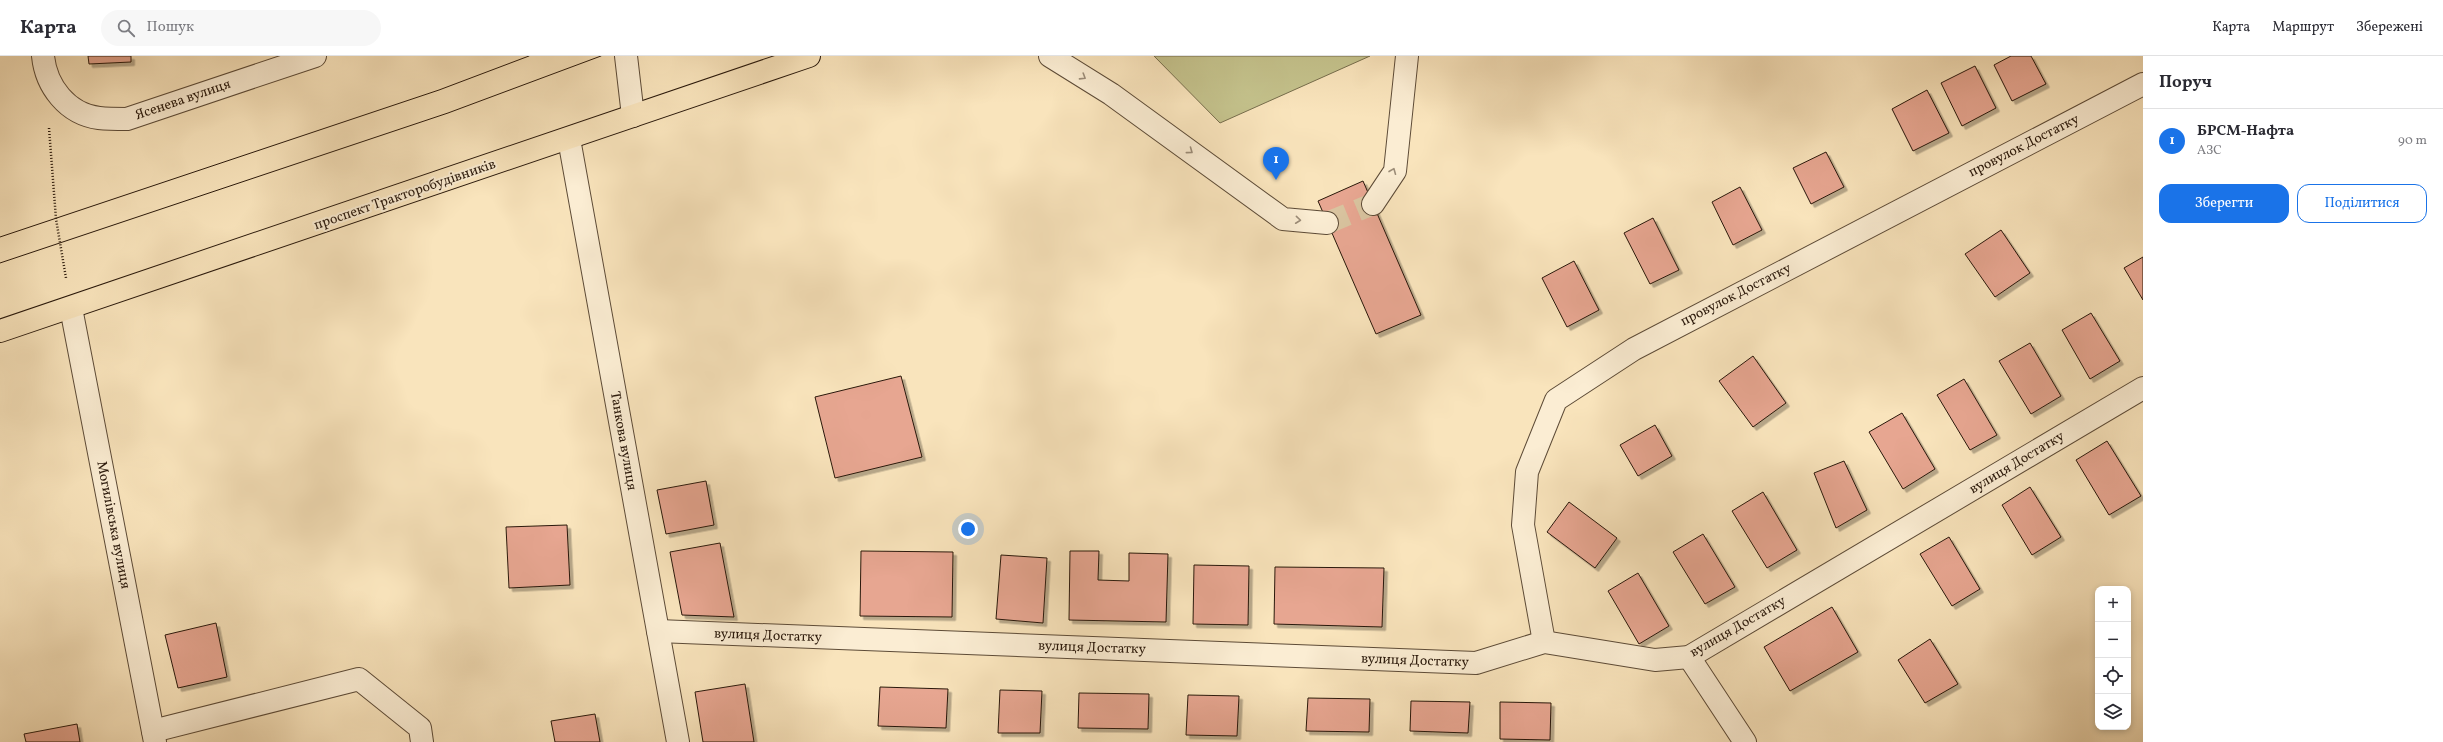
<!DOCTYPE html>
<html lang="uk">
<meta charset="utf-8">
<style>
:root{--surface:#fff;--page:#f7f7f7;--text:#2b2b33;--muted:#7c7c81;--line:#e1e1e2;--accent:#1a73e8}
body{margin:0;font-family:Vollkorn,serif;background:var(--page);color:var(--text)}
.controls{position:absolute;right:12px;bottom:12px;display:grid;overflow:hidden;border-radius:8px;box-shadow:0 2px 6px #0003}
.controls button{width:36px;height:36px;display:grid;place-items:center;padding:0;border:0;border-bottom:1px solid var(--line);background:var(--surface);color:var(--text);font:20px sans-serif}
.you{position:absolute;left:968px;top:473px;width:14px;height:14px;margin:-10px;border:3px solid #fff;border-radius:50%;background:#1a73e8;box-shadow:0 0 0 6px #1a73e833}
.badge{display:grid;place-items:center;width:26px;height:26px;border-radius:50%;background:var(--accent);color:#fff;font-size:13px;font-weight:700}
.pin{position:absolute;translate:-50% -33px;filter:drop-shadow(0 1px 2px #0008)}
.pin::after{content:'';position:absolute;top:21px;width:14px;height:12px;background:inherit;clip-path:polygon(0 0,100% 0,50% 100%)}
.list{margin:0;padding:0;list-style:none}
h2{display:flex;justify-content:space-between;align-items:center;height:52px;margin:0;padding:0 16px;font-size:17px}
h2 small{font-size:13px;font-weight:400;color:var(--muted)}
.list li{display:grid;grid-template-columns:26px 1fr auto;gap:12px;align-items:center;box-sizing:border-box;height:64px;padding:0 16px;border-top:1px solid var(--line)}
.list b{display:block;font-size:15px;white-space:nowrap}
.list p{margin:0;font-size:13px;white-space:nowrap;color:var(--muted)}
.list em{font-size:13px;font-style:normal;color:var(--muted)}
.actions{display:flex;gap:8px;padding:12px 16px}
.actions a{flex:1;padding:9px 0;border:1px solid var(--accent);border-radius:12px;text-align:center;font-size:14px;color:var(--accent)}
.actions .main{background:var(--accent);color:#fff}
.icon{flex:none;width:22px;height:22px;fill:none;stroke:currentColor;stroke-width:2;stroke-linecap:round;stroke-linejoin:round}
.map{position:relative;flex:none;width:2143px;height:686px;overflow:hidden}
header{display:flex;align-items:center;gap:24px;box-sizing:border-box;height:56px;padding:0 20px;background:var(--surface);border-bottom:1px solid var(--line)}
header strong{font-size:19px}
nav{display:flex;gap:22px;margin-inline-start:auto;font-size:14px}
.search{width:280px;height:36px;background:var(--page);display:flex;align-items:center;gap:10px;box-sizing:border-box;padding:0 14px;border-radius:22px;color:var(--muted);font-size:15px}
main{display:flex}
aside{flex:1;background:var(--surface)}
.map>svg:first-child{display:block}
.green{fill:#c4c28c;stroke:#766d4c}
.building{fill:#e7a691;stroke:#29180b;filter:url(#shadow)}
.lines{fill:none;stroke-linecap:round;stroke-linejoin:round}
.minor-tunnel{stroke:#dac5a1;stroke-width:22;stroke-dasharray:22 11;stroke-linecap:butt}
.minor-casing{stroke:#5d4b37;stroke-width:24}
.major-casing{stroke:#29180b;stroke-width:24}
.path{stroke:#29180b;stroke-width:2.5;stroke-dasharray:1 2;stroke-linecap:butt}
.minor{stroke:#fbedd3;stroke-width:22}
.major{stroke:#f9e4bc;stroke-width:22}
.tram{stroke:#29180b;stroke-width:1}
.oneway{stroke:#9c8d79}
.labels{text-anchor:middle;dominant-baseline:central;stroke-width:4;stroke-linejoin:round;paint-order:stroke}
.street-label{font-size:14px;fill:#29180b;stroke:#fbedd3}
</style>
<header>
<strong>Карта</strong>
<div class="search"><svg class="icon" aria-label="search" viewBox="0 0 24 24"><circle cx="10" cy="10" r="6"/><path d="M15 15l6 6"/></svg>Пошук</div>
<nav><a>Карта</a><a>Маршрут</a><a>Збережені</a></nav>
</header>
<main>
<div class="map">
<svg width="2143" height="686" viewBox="0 0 2143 686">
<defs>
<filter id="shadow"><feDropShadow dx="3.5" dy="3.5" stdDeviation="0" flood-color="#0004"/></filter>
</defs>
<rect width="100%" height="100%" fill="#f9e4bc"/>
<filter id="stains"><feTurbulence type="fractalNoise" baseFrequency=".005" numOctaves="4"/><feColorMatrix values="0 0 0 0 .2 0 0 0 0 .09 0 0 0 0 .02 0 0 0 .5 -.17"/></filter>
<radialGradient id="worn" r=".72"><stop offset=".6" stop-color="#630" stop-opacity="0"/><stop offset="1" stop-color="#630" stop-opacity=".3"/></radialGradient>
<polygon class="green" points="1154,0 1370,0 1220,67"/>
<g class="building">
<polygon points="88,0 131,0 131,6 89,8"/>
<polygon points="2011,0 2031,0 2046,28 2012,45 1994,9"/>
<polygon points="1975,10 1996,52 1962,70 1941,27"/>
<polygon points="1927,34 1949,77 1913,95 1892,53"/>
<polygon points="1826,96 1844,131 1811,148 1793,112"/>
<polygon points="1363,125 1421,259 1376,278 1318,145"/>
<polygon points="1740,131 1762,174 1733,189 1712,146"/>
<polygon points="1653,162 1679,214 1650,228 1624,177"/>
<polygon points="2001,174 2030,217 1995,241 1965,198"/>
<polygon points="2143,201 2143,244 2124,212"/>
<polygon points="1574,205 1599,254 1567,271 1542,222"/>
<polygon points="2091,257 2120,305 2090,323 2062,274"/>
<polygon points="2030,287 2061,340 2031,358 1999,305"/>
<polygon points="1753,300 1786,347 1753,371 1719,325"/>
<polygon points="901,320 922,401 835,422 815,341"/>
<polygon points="1964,323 1997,379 1970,394 1937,339"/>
<polygon points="1902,357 1935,413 1903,433 1869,376"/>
<polygon points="1655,369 1672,400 1638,420 1620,389"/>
<polygon points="2107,385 2141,440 2109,459 2076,404"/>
<polygon points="1844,405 1867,454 1836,472 1814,417"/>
<polygon points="706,425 714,469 666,478 657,434"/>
<polygon points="2030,431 2061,481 2032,499 2002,449"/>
<polygon points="1763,436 1797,494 1767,512 1732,455"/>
<polygon points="1569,446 1617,482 1595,512 1547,476"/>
<polygon points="567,469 570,529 509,532 506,471"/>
<polygon points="1703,478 1735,531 1705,548 1673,496"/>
<polygon points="1949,481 1980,533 1952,550 1920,498"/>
<polygon points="720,487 734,561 682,559 670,496"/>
<polygon points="861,495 953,496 952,561 860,560"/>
<polygon points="1070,495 1099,495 1098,524 1129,525 1129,497 1168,498 1166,566 1069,564"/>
<polygon points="1001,499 1047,502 1043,567 996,563"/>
<polygon points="1194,509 1249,510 1248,569 1193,568"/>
<polygon points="1275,511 1384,512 1382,571 1274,568"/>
<polygon points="1638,517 1669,570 1639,588 1608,535"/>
<polygon points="1832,551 1858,596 1790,635 1764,591"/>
<polygon points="216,567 227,621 178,632 165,579"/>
<polygon points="1930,583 1958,628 1925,647 1898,604"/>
<polygon points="745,628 754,686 703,686 695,636"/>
<polygon points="880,631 948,633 946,672 878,670"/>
<polygon points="1000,634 1042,635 1040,677 998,677"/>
<polygon points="1079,637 1149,638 1148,673 1078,672"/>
<polygon points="1188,639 1239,640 1237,680 1186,679"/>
<polygon points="1308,642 1370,643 1369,676 1306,675"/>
<polygon points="1411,645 1470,646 1468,677 1410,675"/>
<polygon points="1500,646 1551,647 1550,684 1500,683"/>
<polygon points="595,658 600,686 555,686 551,665"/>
<polygon points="77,668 80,686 26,686 24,678"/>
</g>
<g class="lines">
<polyline class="minor-tunnel" points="1327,167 1373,148"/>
<g class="minor-casing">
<g id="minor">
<path d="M43 0C46 30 67 58 99 62 108 63 118 63 127 63L315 0"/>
<polyline points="626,0 633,60"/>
<polyline points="1050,0 1111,38 1283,163 1327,167"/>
<polyline points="569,83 678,686"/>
<polyline points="1373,148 1395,115 1407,0"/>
<polyline points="71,252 155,686"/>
<polyline points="658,575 1476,607 1544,586 1655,604 1689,601 2143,332"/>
<polyline points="1544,586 1523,469 1527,416 1556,344 1634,293 2143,28"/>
<polyline points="1689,601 1745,686"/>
<polyline points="153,675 359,623 420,672 422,686"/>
</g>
</g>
<g class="major-casing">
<polyline id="major" points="0,275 809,0"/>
</g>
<polyline class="path" points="49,72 56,163 66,222"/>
<use href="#minor" class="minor"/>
<use href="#major" class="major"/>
<g class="tram">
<polyline points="0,181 439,34 529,0"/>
<polyline points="0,207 448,57 601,0"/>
</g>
</g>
<defs><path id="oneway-chevron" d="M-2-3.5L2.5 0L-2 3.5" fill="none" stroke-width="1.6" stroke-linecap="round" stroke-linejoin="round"/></defs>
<g class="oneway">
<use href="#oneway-chevron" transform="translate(1083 21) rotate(32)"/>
<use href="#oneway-chevron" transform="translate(1190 95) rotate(36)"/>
<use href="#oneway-chevron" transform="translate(1393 115) rotate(-68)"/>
<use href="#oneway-chevron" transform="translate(1298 164) rotate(6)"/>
</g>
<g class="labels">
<g class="street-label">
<text transform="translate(183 44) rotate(-19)">Ясенева вулиця</text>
<text transform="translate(2024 90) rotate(-27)">провулок Достатку</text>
<text transform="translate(405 139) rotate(-19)">проспект Тракторобудівників</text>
<text transform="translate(1736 239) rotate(-27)">провулок Достатку</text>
<text transform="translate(623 385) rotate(80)">Танкова вулиця</text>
<text transform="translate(2017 407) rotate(-31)">вулиця Достатку</text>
<text transform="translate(113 469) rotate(79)">Могилівська вулиця</text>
<text transform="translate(1738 571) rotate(-30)">вулиця Достатку</text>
<text transform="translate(768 580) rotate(2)">вулиця Достатку</text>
<text transform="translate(1092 592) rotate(2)">вулиця Достатку</text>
<text transform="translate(1415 605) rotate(2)">вулиця Достатку</text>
</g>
</g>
<rect width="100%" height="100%" filter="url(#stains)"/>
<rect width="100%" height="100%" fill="url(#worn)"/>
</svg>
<div class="controls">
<button>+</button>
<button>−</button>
<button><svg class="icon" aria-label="locate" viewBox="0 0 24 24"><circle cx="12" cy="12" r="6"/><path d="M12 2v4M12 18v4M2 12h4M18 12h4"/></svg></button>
<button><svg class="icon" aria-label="layers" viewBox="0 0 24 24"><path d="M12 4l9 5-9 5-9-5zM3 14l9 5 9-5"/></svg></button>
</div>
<div class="you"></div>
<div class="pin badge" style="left:1276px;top:124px">1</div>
</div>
<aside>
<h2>Поруч<small></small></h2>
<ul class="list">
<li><span class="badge">1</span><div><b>БРСМ-Нафта</b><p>АЗС</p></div><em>90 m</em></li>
</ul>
<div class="actions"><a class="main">Зберегти</a><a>Поділитися</a></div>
</aside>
</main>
